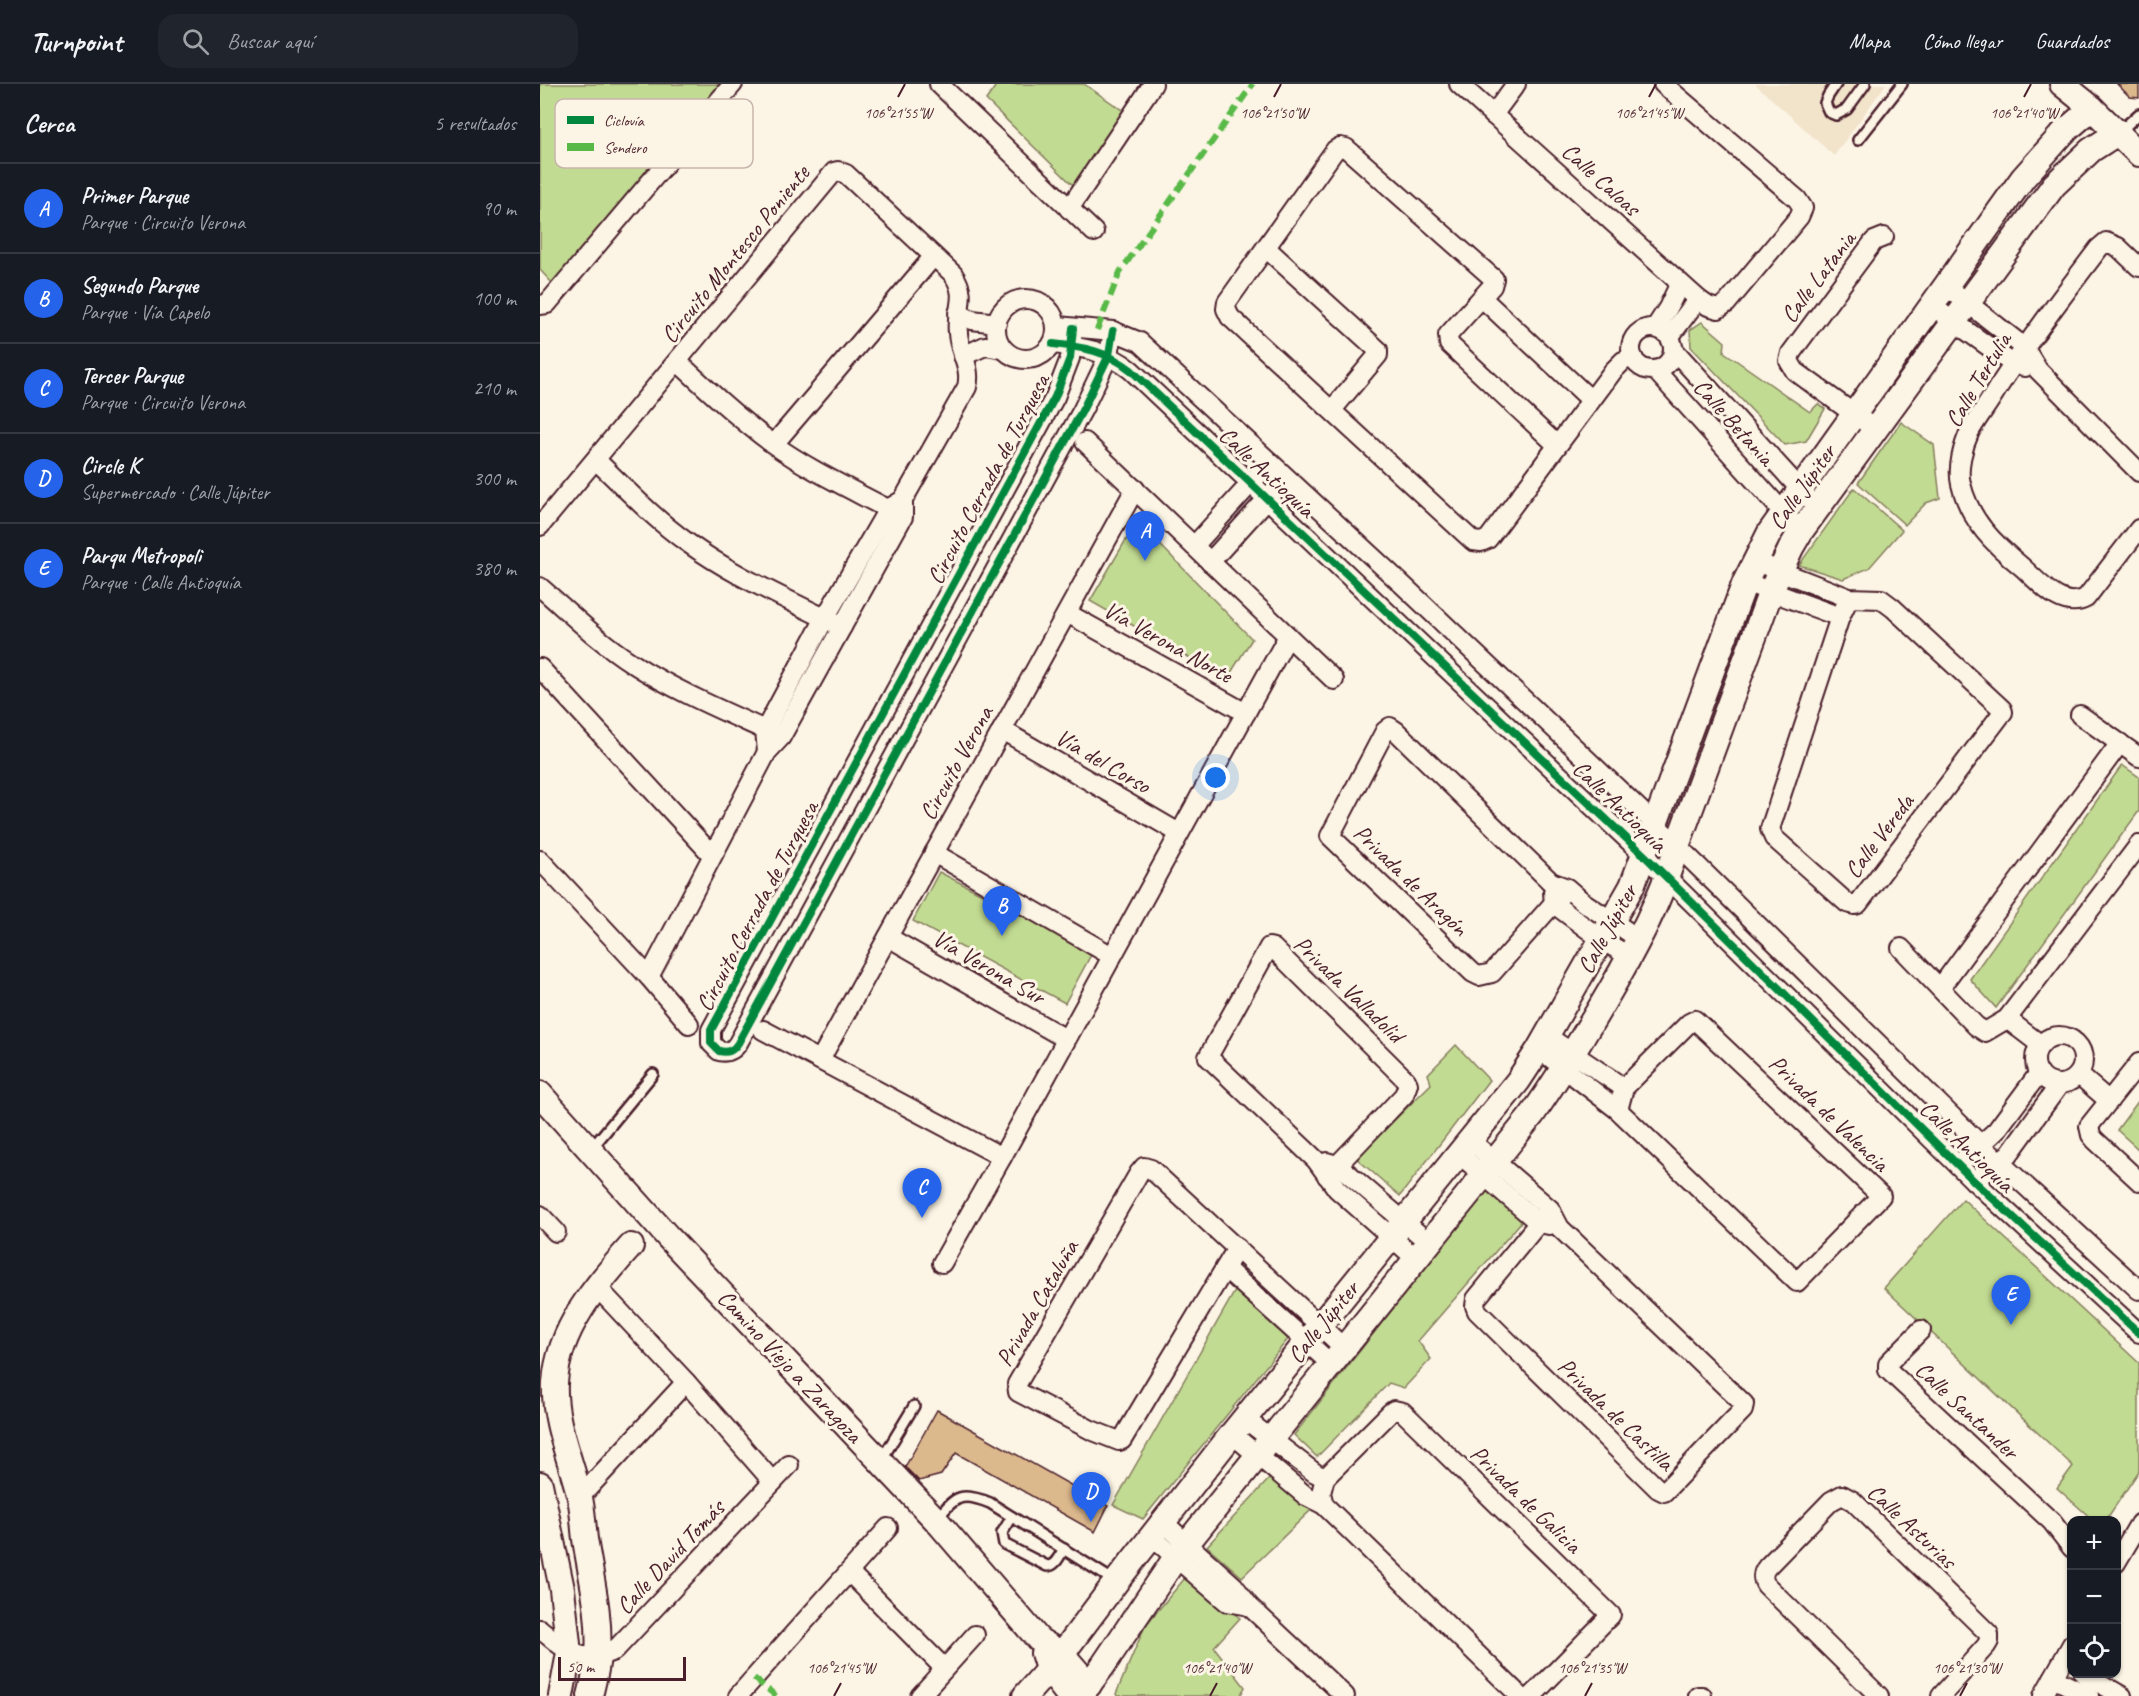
<!DOCTYPE html>
<html lang="es">
<meta charset="utf-8">
<style>
:root{--surface:#171b24;--page:#20242c;--text:#f1f3f6;--muted:#9ea1a6;--line:#363941;--accent:#2563eb}
body{margin:0;font-family:Caveat,sans-serif;background:var(--page);color:var(--text)}
.controls{position:absolute;right:18px;bottom:18px;display:grid;overflow:hidden;border-radius:12px;box-shadow:0 2px 4px #0004}
.controls button{width:54px;height:54px;display:grid;place-items:center;padding:0;border:0;border-bottom:2px solid var(--line);background:var(--surface);color:var(--text);font:30px sans-serif}
.scale{position:absolute;left:18px;bottom:15px;width:128px;box-sizing:border-box;padding-left:6px;border:3px solid #4a1f2b;border-top:0;font-size:16px;line-height:21px;white-space:nowrap;color:#4a1f2b;-webkit-text-stroke:4px #fcf5e5;paint-order:stroke}
.you{position:absolute;left:676px;top:694px;width:21px;height:21px;margin:-15px;border:4px solid #fff;border-radius:50%;background:#1a73e8;box-shadow:0 0 0 9px #1a73e833}
.badge{display:grid;place-items:center;width:39px;height:39px;border-radius:50%;background:var(--accent);color:#fff;font-size:20px;font-weight:700}
.pin{position:absolute;translate:-50% -50px;filter:drop-shadow(0 2px 3px #0008)}
.pin::after{content:'';position:absolute;top:32px;width:21px;height:18px;background:inherit;clip-path:polygon(0 0,100% 0,50% 100%)}
.list{margin:0;padding:0;list-style:none}
h2{display:flex;justify-content:space-between;align-items:center;height:78px;margin:0;padding:0 24px;font-size:26px}
h2 small{font-size:20px;font-weight:400;color:var(--muted)}
.list li{display:grid;grid-template-columns:39px 1fr auto;gap:18px;align-items:center;box-sizing:border-box;height:90px;padding:0 24px;border-top:2px solid var(--line)}
.list b{display:block;font-size:22px;white-space:nowrap}
.list p{margin:0;font-size:20px;white-space:nowrap;color:var(--muted)}
.list em{font-size:20px;font-style:normal;color:var(--muted)}
.icon{flex:none;width:33px;height:33px;fill:none;stroke:currentColor;stroke-width:2;stroke-linecap:round;stroke-linejoin:round}
.map{position:relative;flex:none;width:1599px;height:1612px;overflow:hidden}
header{display:flex;align-items:center;gap:36px;box-sizing:border-box;height:84px;padding:0 30px;background:var(--surface);border-bottom:2px solid var(--line)}
header strong{font-size:28px}
nav{display:flex;gap:33px;margin-inline-start:auto;font-size:21px}
.search{width:420px;height:54px;background:var(--page);display:flex;align-items:center;gap:15px;box-sizing:border-box;padding:0 21px;border-radius:18px;color:var(--muted);font-size:22px}
main{display:flex}
aside{flex:1;background:var(--surface)}
.map>svg:first-child{display:block}
.built{fill:#f2e3cb}
.green{fill:#c2db92;stroke:#867d5e;stroke-width:1.5}
.building{fill:#dcb88d;stroke:#4a1f2b;stroke-width:1.5}
.lines{fill:none;stroke-linecap:round;stroke-linejoin:round}
.lane-casing{stroke:#4a1f2b;stroke-width:14}
.street-casing{stroke:#4a1f2b;stroke-width:22}
.secondary-casing{stroke:#4a1f2b;stroke-width:28}
.lane{stroke:#fcf5e5;stroke-width:9}
.street{stroke:#fcf5e5;stroke-width:18}
.secondary{stroke:#fcf5e5;stroke-width:24}
.quiet{stroke:#58b947;stroke-width:6;stroke-dasharray:12 6;stroke-linecap:butt}
.cycleway-casing{stroke:#fcf5e5;stroke-width:11}
.cycleway{stroke:#00873e;stroke-width:8}
.ticks{fill:none;stroke:#4a1f2b;stroke-width:2}
.labels{text-anchor:middle;dominant-baseline:central;stroke-width:6;stroke-linejoin:round;paint-order:stroke}
.street-label{font-size:24px;fill:#4a1f2b;stroke:#fcf5e5}
.key{fill:#fcf5e5;stroke:#c7b5ad;stroke-width:1.5}
.key-label{font-size:16px;fill:#4a1f2b}
.ticks-label{font-size:15px;text-anchor:middle;fill:#4a1f2b;stroke:#fcf5e5;stroke-width:6;stroke-linejoin:round;paint-order:stroke}
</style>
<header>
<strong>Turnpoint</strong>
<div class="search"><svg class="icon" aria-label="search" viewBox="0 0 24 24"><circle cx="10" cy="10" r="6"/><path d="M15 15l6 6"/></svg>Buscar aquí</div>
<nav><a>Mapa</a><a>Cómo llegar</a><a>Guardados</a></nav>
</header>
<main>
<aside>
<h2>Cerca<small>5 resultados</small></h2>
<ul class="list">
<li><span class="badge">A</span><div><b>Primer Parque</b><p>Parque · Circuito Verona</p></div><em>90 m</em></li>
<li><span class="badge">B</span><div><b>Segundo Parque</b><p>Parque · Vía Capelo</p></div><em>100 m</em></li>
<li><span class="badge">C</span><div><b>Tercer Parque</b><p>Parque · Circuito Verona</p></div><em>210 m</em></li>
<li><span class="badge">D</span><div><b>Circle K</b><p>Supermercado · Calle Júpiter</p></div><em>300 m</em></li>
<li><span class="badge">E</span><div><b>Parqu Metropoli</b><p>Parque · Calle Antioquía</p></div><em>380 m</em></li>
</ul>
</aside>
<div class="map">
<svg width="1599" height="1612" viewBox="0 0 1599 1612">
<rect width="100%" height="100%" fill="#fcf5e5"/>
<filter id="ink" filterUnits="userSpaceOnUse"><feTurbulence type="fractalNoise" baseFrequency=".0167" numOctaves="2"/><feDisplacementMap in="SourceGraphic" scale="12" xChannelSelector="R" yChannelSelector="G"/><feConvolveMatrix kernelMatrix="1 2 1 2 8 2 1 2 1" color-interpolation-filters="sRGB"/></filter>
<g filter="url(#ink)">
<polygon class="built" points="1215,0 1346,0 1294,72"/>
<g class="green">
<polygon points="0,0 186,0 12,199 0,186"/>
<polygon points="457,0 544,0 585,28 536,104 446,16"/>
<polygon points="1162,238 1185,258 1184,268 1270,328 1278,320 1285,325 1266,357 1245,361 1151,263 1150,246"/>
<polygon points="1361,338 1394,361 1400,414 1386,419 1365,441 1318,399"/>
<polygon points="1314,404 1362,446 1329,484 1303,495 1259,481"/>
<polygon points="597,437 712,555 687,595 550,517"/>
<polygon points="1582,681 1599,693 1599,727 1456,924 1430,895"/>
<polygon points="399,788 553,867 525,919 373,837"/>
<polygon points="916,961 949,996 860,1112 816,1074 891,1000 888,990"/>
<polygon points="1599,1016 1599,1066 1577,1046"/>
<polygon points="948,1103 982,1137 878,1257 891,1275 864,1304 849,1299 777,1373 754,1351"/>
<polygon points="1423,1115 1599,1279 1599,1387 1566,1436 1553,1436 1517,1404 1533,1382 1344,1204"/>
<polygon points="695,1207 748,1255 603,1435 573,1421"/>
<polygon points="730,1394 771,1426 702,1493 667,1462"/>
<polygon points="645,1494 700,1534 674,1563 705,1603 700,1612 577,1612 576,1610 605,1542"/>
</g>
<g class="building">
<polygon points="1577,0 1599,0 1599,14 1590,13"/>
<polygon points="397,1326 568,1422 555,1448 416,1369 401,1391 379,1397 365,1383"/>
</g>
<g class="lines">
<g class="lane-casing">
<g id="lane">
<polyline points="1296,0 1288,12 1285,19 1289,28 1296,31 1307,25 1325,0"/>
<polyline points="1579,48 1599,30"/>
<polyline points="1318,56 1362,0"/>
<polyline points="52,1064 113,990"/>
<polyline points="342,1375 374,1322"/>
<path d="M472 1433 462 1449 464 1460 507 1482C516 1482 519 1472 524 1465"/>
<path d="M398 1434C415 1411 423 1408 450 1419L576 1498"/>
</g>
</g>
<g class="street-casing">
<g id="street">
<polyline points="399,0 554,148"/>
<polyline points="919,0 1158,215 1168,222 1178,225 1187,219 1259,133 1263,124 1257,115 1123,0"/>
<polyline points="953,31 976,0"/>
<polyline points="529,125 613,0"/>
<polyline points="726,164 838,266 838,271 792,326"/>
<path d="M1599 183 1578 163 1566 158 1559 164C1524 210 1489 256 1457 305 1449 319 1438 333 1430 347 1423 362 1417 384 1421 400 1430 437 1454 460 1482 483 1499 498 1522 527 1546 514L1599 445"/>
<polyline points="1406,202 1484,263 1498,286 1599,388"/>
<polyline points="942,214 1051,316"/>
<circle cx="486" cy="245" r="30"/>
<polyline points="0,221 7,220 193,0"/>
<polyline points="1392,222 1473,280 1485,283"/>
<polyline points="418,229 432,236 457,239"/>
<polyline points="517,242 573,247 600,258 865,503 1116,741 1441,1061 1599,1206"/>
<circle cx="1112" cy="265" r="21"/>
<path d="M533 244 530 274 515 313 171 946V959L179 967C188 969 193 967 198 959L543 325 569 271 573 247"/>
<polyline points="1115,244 1128,224 1140,199"/>
<polyline points="1130,252 1158,215"/>
<path d="M513 260C543 263 567 267 591 286L1105 772 1434 1097 1599 1249"/>
<polyline points="1134,266 1269,415"/>
<polyline points="423,272 445,262 463,265"/>
<path d="M138 278C169 307 199 335 233 360 272 388 317 408 359 431"/>
<polyline points="1116,287 1251,437"/>
<polyline points="1336,346 1255,287 1249,277 1251,269 1334,157 1344,153"/>
<polyline points="545,358 794,596"/>
<polyline points="234,360 393,173"/>
<polyline points="1017,361 909,260 908,251 952,202 954,195 806,64 800,63 795,66 687,218 686,225 690,233 933,457 941,458 948,455 1073,287 1083,277 1093,273"/>
<path d="M56 376C86 405 114 435 148 459 195 493 250 516 302 543"/>
<path d="M0 442 294 88 298 87 306 90 413 190C429 214 415 223 418 249 419 269 432 282 427 303L363 416V433L241 653 227 668 109 893"/>
<polyline points="654,462 729,379"/>
<polyline points="1214,477 1309,514 1341,515 1353,524 1462,625 1463,628 1318,820 1315,821 1307,819 1234,754 1230,745 1300,533 1309,514"/>
<polyline points="670,478 746,394"/>
<polyline points="1205,498 1300,533"/>
<path d="M0 503C30 529 59 558 92 579 137 608 188 629 236 651"/>
<polyline points="527,529 706,629"/>
<polyline points="0,584 172,771"/>
<polyline points="1540,631 1599,673"/>
<polyline points="462,646 639,749"/>
<polyline points="227,668 225,646 285,534 348,425 363,416"/>
<polyline points="394,769 572,872"/>
<polyline points="0,776 109,893 149,940"/>
<polyline points="1027,804 952,889 939,892 933,889 790,752 845,647 850,643 856,647 1011,798 1027,804 1043,818 1099,855"/>
<polyline points="1013,808 1014,820 1062,856 1090,873"/>
<polyline points="348,853 526,955"/>
<polyline points="1361,864 1436,942 1445,948 1467,935 1599,761"/>
<polyline points="1400,904 1580,659"/>
<polyline points="1467,935 1501,961"/>
<polyline points="223,946 462,1073"/>
<polyline points="1007,952 1084,1004"/>
<circle cx="1519" cy="976" r="24"/>
<polyline points="999,965 1078,1026 1257,1198 1341,1112 1155,936 1149,939 1084,1004 1078,1026"/>
<polyline points="280,976 595,405"/>
<polyline points="1599,979 1549,1042 1551,1051 1555,1056 1599,1097"/>
<polyline points="1539,991 1569,1017"/>
<polyline points="931,1057 1010,1125 1020,1144 1204,1320 1203,1326 1124,1408 1118,1405 937,1227 935,1222 936,1215 1010,1125"/>
<polyline points="919,1070 999,1139 1009,1141"/>
<polyline points="787,1078 797,1081 804,1086 888,1158"/>
<polyline points="1418,1081 1456,1047 1499,989"/>
<polyline points="787,1092 864,1011 868,1000 866,996 733,864 729,863 668,973 776,1076 797,1105 875,1174"/>
<polyline points="1434,1097 1469,1070 1520,1000"/>
<polyline points="0,1131 16,1148"/>
<polyline points="697,1164 582,1356 579,1357 551,1346 478,1308 477,1300 599,1089 604,1083 611,1085 804,1264"/>
<polyline points="402,1179 462,1073 748,552"/>
<polyline points="685,1184 791,1280"/>
<polyline points="56,1202 146,1298 233,1398"/>
<polyline points="1381,1246 1350,1277 1348,1280 1348,1286 1512,1438 1532,1464"/>
<polyline points="705,1335 775,1389 785,1394"/>
<polyline points="692,1350 766,1412 784,1421 980,1612"/>
<polyline points="40,1413 146,1298"/>
<polyline points="784,1421 781,1409 785,1394 850,1329 854,1326 863,1328 1071,1531 992,1612"/>
<polyline points="623,1438 694,1502 709,1522 805,1612"/>
<polyline points="611,1452 687,1518 709,1522"/>
<polyline points="1576,1479 1599,1440"/>
<polyline points="309,1488 404,1584"/>
<path d="M0 1545C26 1566 39 1581 74 1567L249 1381"/>
<polyline points="1544,1590 1582,1612"/>
<polyline points="1513,1594 1549,1612"/>
<polyline points="198,1612 348,1444"/>
<polyline points="380,1612 435,1551"/>
<polyline points="1158,1612 1162,1612"/>
<path d="M1339 1612 1226 1501C1222 1495 1222 1489 1227 1483L1291 1417 1302 1411 1313 1417 1449 1550V1557L1446 1562 1401 1612"/>
<polyline points="1503,1612 1532,1560"/>
</g>
</g>
<g class="secondary-casing">
<g id="secondary">
<polyline points="1522,0 1552,24 1599,70"/>
<polyline points="0,1010 128,1153 396,1436 499,1556 522,1570 549,1601"/>
<polyline points="0,1400 22,1505 29,1569 21,1612"/>
<polyline points="503,1569 508,1585 529,1612"/>
<path d="M50 1612C53 1599 57 1585 58 1572 61 1531 51 1494 45 1455 43 1440 43 1424 39 1410 30 1374 13 1336 15 1299 18 1245 57 1200 91 1162"/>
<polyline points="485,1612 522,1570 576,1498 692,1350 978,997 999,965 1092,802 1205,498 1230,448 1483,94 1524,48 1552,24"/>
<path d="M540 1612 562 1583 636 1473 992 1031C1020 991 1045 950 1070 907 1097 860 1122 814 1137 762L1231 507 1251 464 1261 447 1514 101 1551 66 1579 48"/>
</g>
</g>
<use href="#lane" class="lane"/>
<use href="#street" class="street"/>
<use href="#secondary" class="secondary"/>
<g class="quiet">
<polyline points="557,246 580,188 713,0"/>
<polyline points="214,1594 236,1612"/>
</g>
<g class="cycleway-casing">
<g id="cycleway">
<path d="M533 244 530 274 515 313 171 946V959L179 967C188 969 193 967 198 959L543 325 569 271 573 247"/>
<path d="M513 260C543 263 567 267 591 286L1105 772 1434 1097 1599 1249"/>
</g>
</g>
<use href="#cycleway" class="cycleway"/>
</g>
</g>
<path class="ticks" d="M358 13 365 0M734 13 741 0M1109 13 1116 0M1484 13 1491 0M294 1612 301 1599M670 1612 677 1599M1045 1612 1052 1599M1420 1612 1427 1599"/>
<g class="labels">
<g class="street-label">
<text transform="translate(1061 95) rotate(42)">Calle Caloas</text>
<text transform="translate(195 170) rotate(-51)">Circuito Montesco Poniente</text>
<text transform="translate(1278 193) rotate(-53)">Calle Latania</text>
<text transform="translate(1438 296) rotate(-59)">Calle Tertulia</text>
<text transform="translate(1194 338) rotate(48)">Calle Betania</text>
<text transform="translate(727 388) rotate(43)">Calle Antioquía</text>
<text transform="translate(448 395) rotate(-62)">Circuito Cerrada de Turquesa</text>
<text transform="translate(1262 403) rotate(-55)">Calle Júpiter</text>
<text transform="translate(628 558) rotate(29)">Vía Verona Norte</text>
<text transform="translate(563 677) rotate(30)">Vía del Corso</text>
<text transform="translate(416 679) rotate(-61)">Circuito Verona</text>
<text transform="translate(1080 722) rotate(44)">Calle Antioquía</text>
<text transform="translate(1339 752) rotate(-53)">Calle Vereda</text>
<text transform="translate(871 796) rotate(44)">Privada de Aragón</text>
<text transform="translate(217 822) rotate(-62)">Circuito Cerrada de Turquesa</text>
<text transform="translate(1067 845) rotate(-61)">Calle Júpiter</text>
<text transform="translate(449 883) rotate(30)">Vía Verona Sur</text>
<text transform="translate(809 905) rotate(44)">Privada Valladolid</text>
<text transform="translate(1289 1029) rotate(44)">Privada de Valencia</text>
<text transform="translate(1427 1062) rotate(44)">Calle Antioquía</text>
<text transform="translate(497 1219) rotate(-60)">Privada Cataluña</text>
<text transform="translate(783 1238) rotate(-51)">Calle Júpiter</text>
<text transform="translate(250 1282) rotate(47)">Camino Viejo a Zaragoza</text>
<text transform="translate(1427 1326) rotate(43)">Calle Santander</text>
<text transform="translate(1076 1330) rotate(44)">Privada de Castilla</text>
<text transform="translate(986 1415) rotate(44)">Privada de Galicia</text>
<text transform="translate(1372 1442) rotate(43)">Calle Asturias</text>
<text transform="translate(130 1473) rotate(-47)">Calle David Tomás</text>
</g>
</g>
<rect x="15" y="15" width="198" height="69" rx="9" class="key"/>
<rect x="27" y="32" width="27" height="8" fill="#00873e"/>
<rect x="27" y="59" width="27" height="8" fill="#58b947"/>
<g class="key-label">
<text x="64" y="42">Ciclovía</text>
<text x="64" y="69">Sendero</text>
</g>
<g class="ticks-label">
<text x="358" y="34">106°21'55"W</text>
<text x="734" y="34">106°21'50"W</text>
<text x="1109" y="34">106°21'45"W</text>
<text x="1484" y="34">106°21'40"W</text>
<text x="301" y="1589">106°21'45"W</text>
<text x="677" y="1589">106°21'40"W</text>
<text x="1052" y="1589">106°21'35"W</text>
<text x="1427" y="1589">106°21'30"W</text>
</g>
</svg>
<div class="controls">
<button>+</button>
<button>−</button>
<button><svg class="icon" aria-label="locate" viewBox="0 0 24 24"><circle cx="12" cy="12" r="6"/><path d="M12 2v4M12 18v4M2 12h4M18 12h4"/></svg></button>
</div>
<div class="scale">50 m</div>
<div class="you"></div>
<div class="pin badge" style="left:605px;top:477px">A</div>
<div class="pin badge" style="left:462px;top:852px">B</div>
<div class="pin badge" style="left:382px;top:1134px">C</div>
<div class="pin badge" style="left:551px;top:1438px">D</div>
<div class="pin badge" style="left:1471px;top:1241px">E</div>
</div>
</main>
